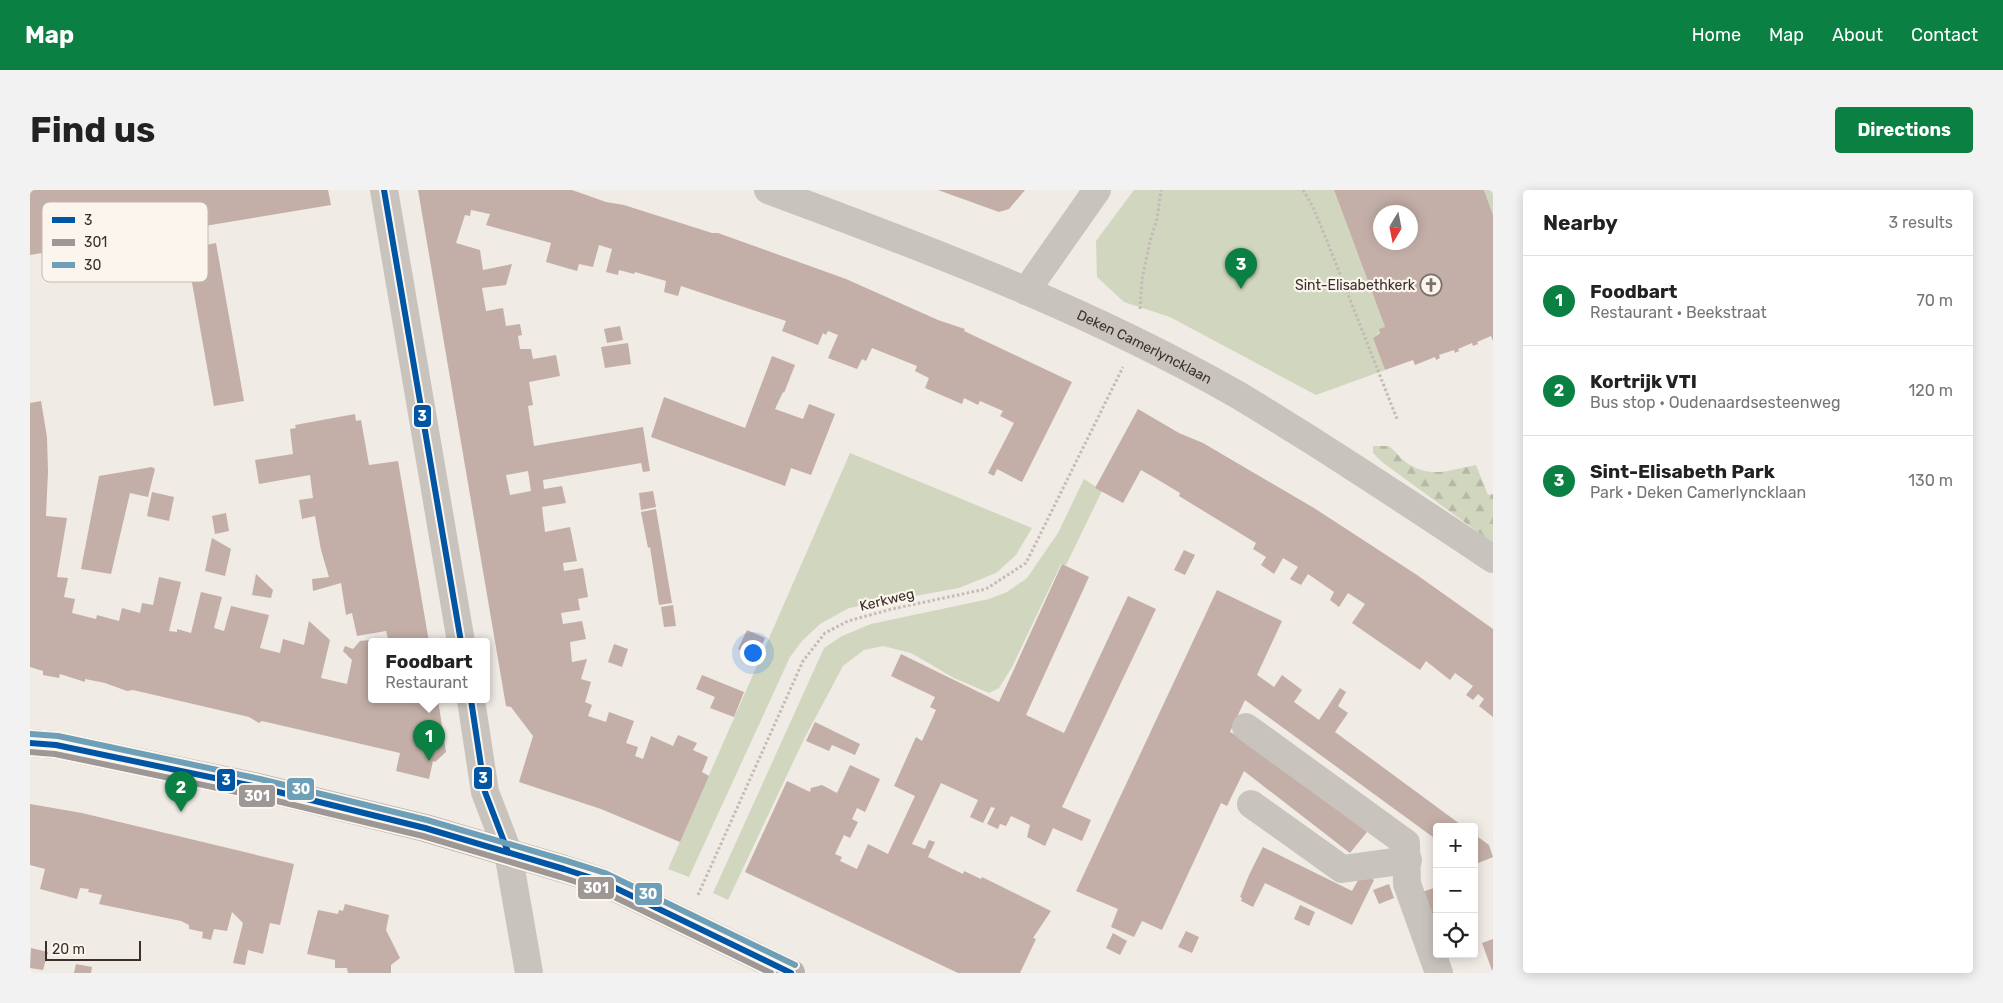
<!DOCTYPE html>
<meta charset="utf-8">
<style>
:root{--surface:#fff;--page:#f2f2f2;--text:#222;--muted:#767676;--line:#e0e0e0;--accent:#0b8043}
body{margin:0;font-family:Rubik,sans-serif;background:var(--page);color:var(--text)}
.controls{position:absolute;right:15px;bottom:15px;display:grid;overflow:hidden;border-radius:5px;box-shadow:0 2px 12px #0003}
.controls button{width:45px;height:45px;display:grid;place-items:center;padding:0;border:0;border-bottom:1px solid var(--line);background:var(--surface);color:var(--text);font:25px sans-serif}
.compass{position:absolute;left:1343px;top:15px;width:45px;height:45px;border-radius:50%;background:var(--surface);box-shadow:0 2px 12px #0003;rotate:190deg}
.scale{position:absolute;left:15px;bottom:12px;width:96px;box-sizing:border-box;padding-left:5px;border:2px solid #3b302b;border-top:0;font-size:14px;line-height:18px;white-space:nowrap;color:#3b302b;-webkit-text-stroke:4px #fbf5ee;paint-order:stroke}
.you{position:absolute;left:722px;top:462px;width:18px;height:18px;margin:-12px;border:4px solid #fff;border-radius:50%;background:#1a73e8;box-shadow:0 0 0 8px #1a73e833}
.badge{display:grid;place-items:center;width:32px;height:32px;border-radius:50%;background:var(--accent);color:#fff;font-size:16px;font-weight:700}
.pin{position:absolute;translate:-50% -41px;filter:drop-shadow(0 1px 2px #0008)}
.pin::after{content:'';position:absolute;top:26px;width:18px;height:15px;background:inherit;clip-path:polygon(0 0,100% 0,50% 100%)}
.popup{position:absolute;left:338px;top:448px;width:122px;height:65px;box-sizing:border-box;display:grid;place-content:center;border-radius:5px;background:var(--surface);filter:drop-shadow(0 1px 4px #0005);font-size:16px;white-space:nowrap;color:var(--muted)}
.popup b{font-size:19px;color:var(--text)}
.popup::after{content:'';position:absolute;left:50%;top:100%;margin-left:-10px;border:10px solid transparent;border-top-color:var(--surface)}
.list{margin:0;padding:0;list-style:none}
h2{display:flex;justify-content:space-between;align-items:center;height:65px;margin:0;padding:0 20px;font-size:21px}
h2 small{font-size:16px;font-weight:400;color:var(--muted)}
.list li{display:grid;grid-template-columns:32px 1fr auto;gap:15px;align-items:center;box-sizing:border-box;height:90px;padding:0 20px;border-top:1px solid var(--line)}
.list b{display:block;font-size:19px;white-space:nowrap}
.list p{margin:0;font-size:16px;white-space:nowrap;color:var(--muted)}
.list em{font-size:16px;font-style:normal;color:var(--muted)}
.icon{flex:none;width:28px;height:28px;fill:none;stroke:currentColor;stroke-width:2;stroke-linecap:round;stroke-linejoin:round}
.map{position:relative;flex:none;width:1463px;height:783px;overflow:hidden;border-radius:5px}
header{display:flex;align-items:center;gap:30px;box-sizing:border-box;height:70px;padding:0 25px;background:var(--accent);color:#fff}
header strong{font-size:24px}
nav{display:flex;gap:28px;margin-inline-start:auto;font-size:18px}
.intro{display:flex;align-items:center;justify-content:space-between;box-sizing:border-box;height:120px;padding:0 30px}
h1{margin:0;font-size:35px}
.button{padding:12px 22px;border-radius:5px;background:var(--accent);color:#fff;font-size:18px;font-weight:700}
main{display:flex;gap:30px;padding:0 30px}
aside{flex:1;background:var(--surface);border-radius:5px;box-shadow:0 2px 12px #0003}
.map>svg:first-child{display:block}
.forest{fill:url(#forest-firs)}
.green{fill:#d1d6bf}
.building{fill:#c3afa7;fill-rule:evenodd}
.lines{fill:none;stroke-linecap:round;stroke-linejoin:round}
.path{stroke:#c2bbb6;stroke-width:3;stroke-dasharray:2.5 2.5;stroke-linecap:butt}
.minor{stroke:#c9c3be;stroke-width:28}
.major{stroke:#b8b1ad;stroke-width:28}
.bus-1-casing{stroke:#fbf5ee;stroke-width:10}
.bus-2-casing{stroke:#fbf5ee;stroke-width:10}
.bus-3-casing{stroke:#fbf5ee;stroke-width:10}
.bus-1{stroke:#0056a4;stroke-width:6}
.bus-2{stroke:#9d9895;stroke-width:6}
.bus-3{stroke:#6da0b8;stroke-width:6}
.labels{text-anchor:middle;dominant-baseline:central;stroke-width:4.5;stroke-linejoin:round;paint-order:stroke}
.poi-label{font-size:14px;fill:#3b302b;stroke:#fbf5ee;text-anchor:end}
.street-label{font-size:14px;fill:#3b302b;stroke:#fbf5ee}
.key{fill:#fbf5ee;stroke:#c1bab4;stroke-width:1}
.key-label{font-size:14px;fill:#3b302b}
.line-badge{stroke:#fbf5ee;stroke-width:2}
.badge-label{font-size:14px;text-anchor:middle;font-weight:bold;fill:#fff}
</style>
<header>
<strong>Map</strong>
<nav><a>Home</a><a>Map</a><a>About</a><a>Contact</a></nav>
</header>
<div class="intro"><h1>Find us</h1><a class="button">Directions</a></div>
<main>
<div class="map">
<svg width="1463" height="783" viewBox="0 0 1463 783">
<defs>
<pattern id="forest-firs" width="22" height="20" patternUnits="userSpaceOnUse" patternTransform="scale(1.25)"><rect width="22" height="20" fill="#d1d6bf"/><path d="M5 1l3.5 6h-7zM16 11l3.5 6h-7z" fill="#b4b8a4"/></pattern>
</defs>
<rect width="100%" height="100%" fill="#f0ebe5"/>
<path class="forest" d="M1343 256H1359C1365 261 1370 268 1377 273 1400 289 1420 280 1446 275L1458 305 1463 304V353L1352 272 1343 263Z"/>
<g class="green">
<polygon points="1104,0 1304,0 1355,137 1343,148 1355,180 1286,205 1140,127 1094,112 1067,87 1066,51"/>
<polygon points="1454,0 1463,0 1463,25"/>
<polygon points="820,263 1002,338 986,365 966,383 929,398 819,418 790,434 772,451 760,467 659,687 638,679"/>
<polygon points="1054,289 1072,301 1036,375 1031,374 982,477 969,498 959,503 924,488 881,463 853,456 834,460 813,476 774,549 698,710 683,703 794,458 812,446 841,434 959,409 977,402 997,388 1028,343"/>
</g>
<g class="building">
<polygon points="0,0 298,0 301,15 0,65"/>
<path d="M388 0H542L576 12 594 15 682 43H688L816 89 908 130 935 139 934 141 1042 192 992 292 967 279 964 286 958 283 984 233 970 226 973 221 950 211 948 215 934 208 932 214 895 198 899 188 885 181 887 176 842 158 836 171 832 169 827 179 798 168 808 145 798 141 796 145 793 143 788 155 752 141 756 131 651 96 648 106 634 102 636 91 605 82 604 84 589 80 588 85 576 82 582 59 569 55 563 77 549 74 547 81 516 72 521 53 456 35 460 24 441 20 440 26 435 25 426 53 450 60 453 80 482 74 476 95 452 98 456 121 473 118 476 136 490 134 492 145 488 146 490 159H501L503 169 526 165 530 186 499 192 503 215 498 216 504 256 613 237 620 281 613 282 611 273 513 290 514 299 532 296 536 313 512 317 515 342 540 337 547 371 533 373 534 381 553 378 558 407 548 409 550 420 531 423 533 434 552 431 556 449 540 452 542 472 557 469 551 489 561 492 555 512 562 515 558 526 576 532 579 522 604 531 596 553 608 557 605 566 613 569 621 546 643 556 648 545 667 553 663 560 678 567 672 582 679 586 650 652 571 619 489 592 503 546 481 517 476 516ZM498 281 501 301 480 305 476 285Z"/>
<polygon points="908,0 995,0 979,19 969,22"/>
<path d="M1304 0H1454L1463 25V151L1461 146 1447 152 1448 154 1443 156 1442 153 1428 159 1429 161 1425 163 1424 160 1409 165 1410 168 1406 170 1405 167 1385 175 1383 170 1355 180 1343 148 1350 143 1349 139 1355 137ZM1350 22H1380V52H1350Z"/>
<polygon points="186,53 214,211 184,216 156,59"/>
<polygon points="590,136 593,150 577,153 574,139"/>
<polygon points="598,153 601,174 575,178 571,157"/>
<polygon points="742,166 765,175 754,203 753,202 745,219 773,229 779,214 805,224 781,285 761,278 755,296 621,247 634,207 715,238"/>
<polygon points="11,211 17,247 18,282 16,326 37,328 27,387 38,388 34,407 45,409 42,423 66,429 67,425 89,431 92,418 110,423 112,413 123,415 129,387 151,392 139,441 147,442 147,439 161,443 171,402 192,407 184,438 194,441 201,416 239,425 230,458 250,463 253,449 274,455 279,431 300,450 291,488 317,494 322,470 313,461 315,456 323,459 330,451 340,450 342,510 408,510 416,562 405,572 403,571 399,589 366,581 370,563 232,531 229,533 219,527 103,500 97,501 75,493 55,489 55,492 30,484 29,488 13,485 13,481 0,477 0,213"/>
<polygon points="1108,219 1149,243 1173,253 1284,318 1387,385 1463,439 1463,527 1449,516 1454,509 1448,504 1443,510 1436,505 1443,496 1425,483 1420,490 1396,471 1390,480 1322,433 1335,414 1318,403 1309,417 1300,410 1304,402 1278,384 1271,395 1260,389 1268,377 1253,368 1244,384 1231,375 1236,367 1223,359 1226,353 1149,306 1150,303 1125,288 1111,280 1093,313 1065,298"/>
<polygon points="325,224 326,231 331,230 339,275 368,271 399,452 359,452 356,441 327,446 322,423 316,425 311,393 283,401 282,389 299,387 291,360 285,326 272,329 269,310 283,308 280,285 229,294 225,270 263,264 260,239 266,238 265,235"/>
<polygon points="122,277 125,279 118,307 100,303 81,384 51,379 69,286"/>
<polygon points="623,301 626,317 611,320 609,303"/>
<polygon points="122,302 144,307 139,331 117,326"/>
<polygon points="626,319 642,413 629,415 620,357 618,358 611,322"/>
<polygon points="196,323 199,341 185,344 182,326"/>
<polygon points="182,348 201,359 195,386 175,381"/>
<polygon points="1154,360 1165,365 1155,385 1144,380"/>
<polygon points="1032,374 1059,387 996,525 1034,543 1098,406 1126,419 1032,617 1061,630 1052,651 1023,638 1015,656 997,647 1000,635 981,626 976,636 970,634 968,639 957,634 965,618 961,617 953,633 940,627 948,610 911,593 882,654 895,659 899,650 905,652 898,667 933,684 934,681 951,689 952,687 1021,721 1003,748 1006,749 990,783 928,783 715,682 757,591 780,602 781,598 792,595 807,603 820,575 850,589 835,622 827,618 822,629 828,632 820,648 814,645 805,664 812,667 810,671 827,679 838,654 858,664 885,606 864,596 886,547 892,551 906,520 900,517 905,507 861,486 871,464 969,512"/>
<polygon points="226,384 243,400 241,408 222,405"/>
<polygon points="1187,400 1252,431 1227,485 1244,497 1252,485 1272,500 1264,512 1289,530 1310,498 1316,502 1308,516 1318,523 1305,542 1434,637 1407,637 1407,650 1215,510 1200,542 1231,558 1337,642 1320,663 1214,581 1197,616 1191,613 1132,740 1112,731 1104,747 1081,737 1088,719 1046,701"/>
<polygon points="643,415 646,436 634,437 631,417"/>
<polygon points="717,440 735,448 726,468 708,459"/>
<polygon points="584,454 598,459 592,477 578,472"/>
<polygon points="672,485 714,502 704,527 680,518 685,507 666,499"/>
<polygon points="785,532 830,554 825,565 802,555 799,561 776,551"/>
<polygon points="0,614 52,623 264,674 250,735 240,733 233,764 218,760 215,775 203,773 213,733 202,722 197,741 184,739 181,750 172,748 173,742 159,739 159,735 151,731 69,714 72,705 58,702 59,699 50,698 47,709 10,699 15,679 0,675"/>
<polygon points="1444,644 1459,655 1463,667 1446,674 1447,677 1444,678"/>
<polygon points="1233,657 1322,701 1332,683 1344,690 1322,735 1235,693 1223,717 1211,711 1212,708 1210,707 1219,685"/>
<polygon points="1359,694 1364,708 1349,714 1343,700"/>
<polygon points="1407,697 1407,748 1389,703"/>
<polygon points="315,714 359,725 356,740 370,768 361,775 361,783 318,783 317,778 305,778 305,770 277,764 288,720 308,724 309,720 313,721"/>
<polygon points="1270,715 1285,722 1279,736 1264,729"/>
<polygon points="1156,741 1169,747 1162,763 1148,757"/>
<polygon points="1083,743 1097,751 1090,765 1076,758"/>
<polygon points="1463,749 1463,783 1452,753"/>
<polygon points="1,758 18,762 13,780 0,778"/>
<polygon points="46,774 62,777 61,783 44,783"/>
</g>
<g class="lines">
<g class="path">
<polyline points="1273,0 1283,17 1297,51 1367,229"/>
<polyline points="1110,119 1112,90 1120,51 1127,29 1131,0"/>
<polyline points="668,705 773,471 795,443 818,431 862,419 956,399 996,373 1093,177"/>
</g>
<g class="minor">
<polyline points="354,0 431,452"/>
<path id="s1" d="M738 0C898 59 1059 120 1208 205 1232 219 1256 235 1281 250 1342 289 1403 329 1463 369"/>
<polyline points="996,101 1067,0"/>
<polyline points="441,510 455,602 478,662 499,783"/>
<polyline points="1216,537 1376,653 1377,694 1409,783"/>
<polyline points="1221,614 1312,679 1378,670"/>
</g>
<polyline class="major" points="0,553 26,555 228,597 395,638 534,679 571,691 761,783"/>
<g class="bus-1-casing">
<g id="bus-1">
<polyline points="354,0 431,452"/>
<polyline points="441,510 455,602 478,662"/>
<polyline points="0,553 26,555 228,597 395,638 534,679 571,691 761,783"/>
</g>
</g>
<g class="bus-2-casing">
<polyline id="bus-2" points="0,562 25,564 226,606 393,646 531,687 568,699 741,783"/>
</g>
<g class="bus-3-casing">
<polyline id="bus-3" points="1,544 28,546 230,589 397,630 537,671 575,683 765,775"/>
</g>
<use href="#bus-1" class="bus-1"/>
<use href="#bus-2" class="bus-2"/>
<use href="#bus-3" class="bus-3"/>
</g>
<defs>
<g id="church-ring" transform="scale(1.125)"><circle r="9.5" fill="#fbf5ee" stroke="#7a716c" stroke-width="1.5"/><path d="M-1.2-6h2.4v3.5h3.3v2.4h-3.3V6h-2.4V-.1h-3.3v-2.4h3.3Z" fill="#7a716c"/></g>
</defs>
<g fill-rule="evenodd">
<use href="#church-ring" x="1401" y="95"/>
</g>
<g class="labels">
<g class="poi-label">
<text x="1385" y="95">Sint-Elisabethkerk</text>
</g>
<g class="street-label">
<text stroke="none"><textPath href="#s1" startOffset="408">Deken Camerlyncklaan</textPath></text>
<text transform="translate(857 410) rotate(-14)">Kerkweg</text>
</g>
</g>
<rect x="12" y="12" width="166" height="80" rx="8" class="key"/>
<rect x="22" y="27" width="23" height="6" fill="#0056a4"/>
<rect x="22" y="49" width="23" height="7" fill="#9d9895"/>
<rect x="22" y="72" width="23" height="6" fill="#6da0b8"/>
<g class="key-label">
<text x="54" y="35">3</text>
<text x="54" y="57">301</text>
<text x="54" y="80">30</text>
</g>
<g class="line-badge">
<rect x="383" y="214" width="19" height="24" rx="5" fill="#0056a4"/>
<rect x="443" y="576" width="20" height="24" rx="5" fill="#0056a4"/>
<rect x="186" y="578" width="20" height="24" rx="5" fill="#0056a4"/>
<rect x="256" y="587" width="29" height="24" rx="5" fill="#6da0b8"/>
<rect x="208" y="594" width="38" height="24" rx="5" fill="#9d9895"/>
<rect x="547" y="686" width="38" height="24" rx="5" fill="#9d9895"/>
<rect x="604" y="692" width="29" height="24" rx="5" fill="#6da0b8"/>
</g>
<g class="badge-label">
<text x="392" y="231">3</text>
<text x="453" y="593">3</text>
<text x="196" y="595">3</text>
<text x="271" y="604">30</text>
<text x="227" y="611">301</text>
<text x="566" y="703">301</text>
<text x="618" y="709">30</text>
</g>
</svg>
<div class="controls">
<button>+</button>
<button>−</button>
<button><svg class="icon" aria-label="locate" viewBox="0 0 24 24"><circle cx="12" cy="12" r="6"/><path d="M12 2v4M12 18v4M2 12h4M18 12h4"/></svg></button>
</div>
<svg class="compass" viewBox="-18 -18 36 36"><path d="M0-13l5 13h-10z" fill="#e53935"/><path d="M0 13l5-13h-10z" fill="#767676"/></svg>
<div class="scale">20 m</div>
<div class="you"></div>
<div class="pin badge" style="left:399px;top:571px">1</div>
<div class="popup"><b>Foodbart</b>Restaurant</div>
<div class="pin badge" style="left:151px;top:622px">2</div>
<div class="pin badge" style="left:1211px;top:99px">3</div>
</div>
<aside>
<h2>Nearby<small>3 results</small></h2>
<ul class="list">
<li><span class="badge">1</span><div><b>Foodbart</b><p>Restaurant · Beekstraat</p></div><em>70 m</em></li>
<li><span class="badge">2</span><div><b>Kortrijk VTI</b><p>Bus stop · Oudenaardsesteenweg</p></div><em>120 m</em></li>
<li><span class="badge">3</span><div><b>Sint-Elisabeth Park</b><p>Park · Deken Camerlyncklaan</p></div><em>130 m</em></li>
</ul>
</aside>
</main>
